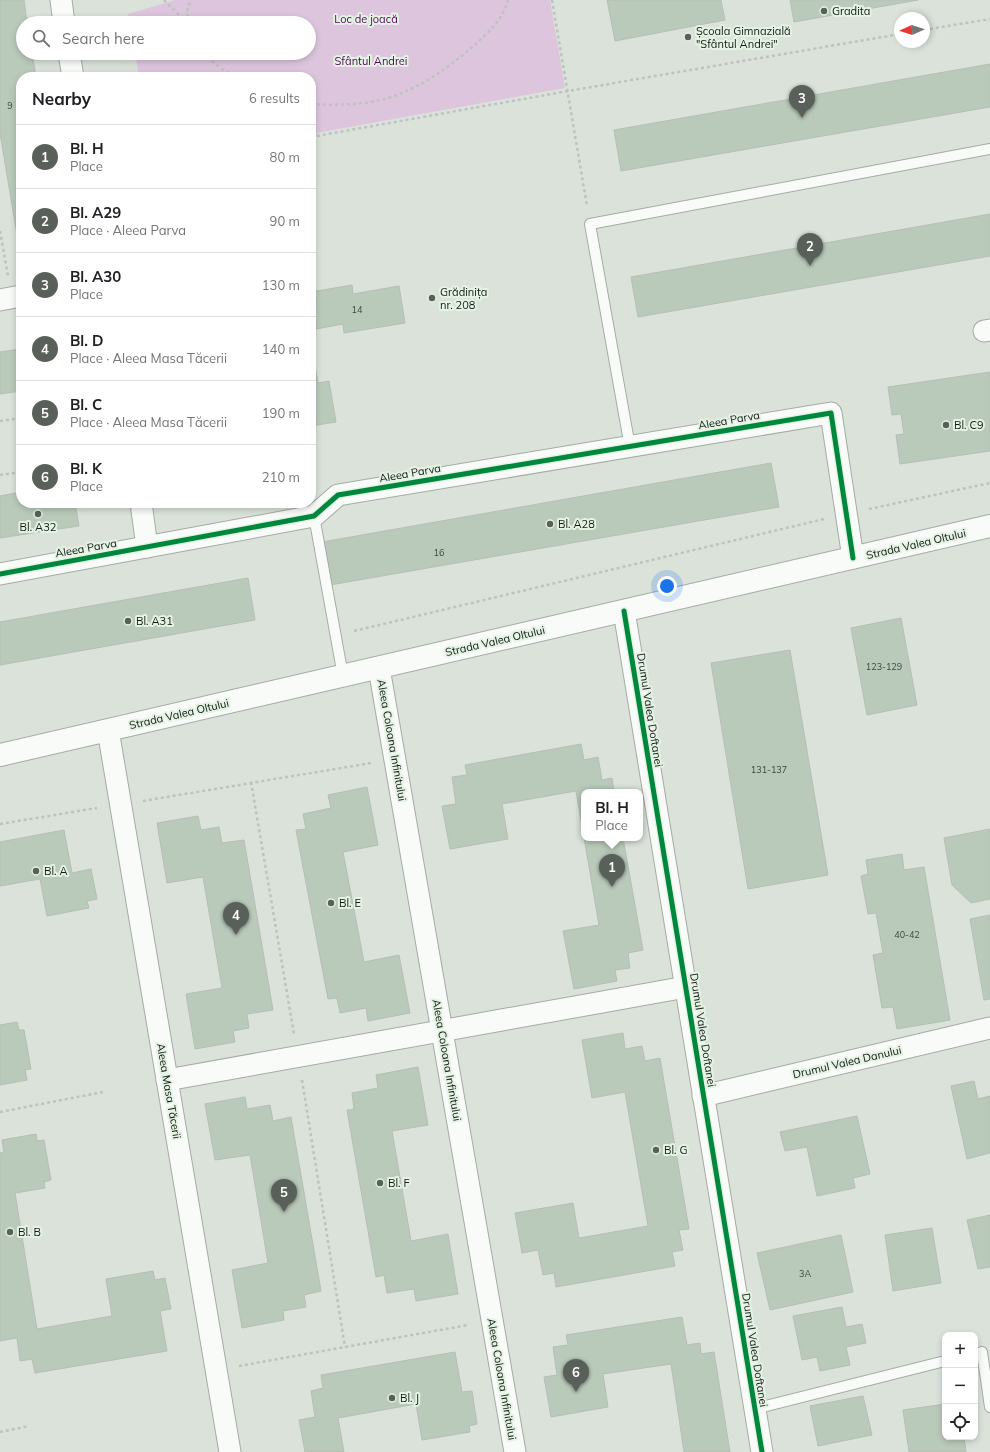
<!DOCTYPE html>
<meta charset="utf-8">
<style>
:root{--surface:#fff;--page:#f2f2f2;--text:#202124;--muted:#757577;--line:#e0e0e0;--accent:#595f59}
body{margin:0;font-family:Mulish,sans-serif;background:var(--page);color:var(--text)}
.controls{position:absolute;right:12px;bottom:12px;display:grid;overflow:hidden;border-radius:8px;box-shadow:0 2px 6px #0003}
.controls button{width:36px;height:36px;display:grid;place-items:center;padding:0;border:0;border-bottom:1px solid var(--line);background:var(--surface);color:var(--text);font:20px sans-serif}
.compass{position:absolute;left:894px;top:12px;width:36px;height:36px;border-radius:50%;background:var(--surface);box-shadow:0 2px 6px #0003;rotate:267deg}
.you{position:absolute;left:667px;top:586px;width:14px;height:14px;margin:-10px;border:3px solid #fff;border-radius:50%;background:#1a73e8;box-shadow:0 0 0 6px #1a73e833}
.badge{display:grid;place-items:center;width:26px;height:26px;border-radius:50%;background:var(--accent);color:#fff;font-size:13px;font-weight:700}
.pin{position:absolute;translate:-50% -33px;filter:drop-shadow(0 1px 2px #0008)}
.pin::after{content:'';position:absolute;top:21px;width:14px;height:12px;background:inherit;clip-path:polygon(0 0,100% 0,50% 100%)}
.popup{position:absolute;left:581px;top:789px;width:62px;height:52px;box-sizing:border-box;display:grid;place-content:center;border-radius:8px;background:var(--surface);filter:drop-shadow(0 1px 3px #0005);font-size:13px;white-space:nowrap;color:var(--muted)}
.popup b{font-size:15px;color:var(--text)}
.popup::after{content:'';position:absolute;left:50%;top:100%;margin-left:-8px;border:8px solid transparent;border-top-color:var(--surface)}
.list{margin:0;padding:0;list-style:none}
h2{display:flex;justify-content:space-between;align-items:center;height:52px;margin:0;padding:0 16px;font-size:17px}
h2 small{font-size:13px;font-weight:400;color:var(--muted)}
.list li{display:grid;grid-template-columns:26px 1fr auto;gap:12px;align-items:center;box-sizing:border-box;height:64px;padding:0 16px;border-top:1px solid var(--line)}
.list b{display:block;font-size:15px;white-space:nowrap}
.list p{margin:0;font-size:13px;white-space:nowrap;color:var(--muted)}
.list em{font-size:13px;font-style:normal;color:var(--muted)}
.icon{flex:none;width:22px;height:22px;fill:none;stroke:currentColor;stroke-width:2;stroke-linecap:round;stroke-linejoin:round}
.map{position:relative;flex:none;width:990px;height:1452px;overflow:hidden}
.search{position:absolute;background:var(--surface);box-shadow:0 2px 6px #0003;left:16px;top:16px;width:300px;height:44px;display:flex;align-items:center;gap:10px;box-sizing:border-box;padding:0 14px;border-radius:22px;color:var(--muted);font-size:15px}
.panel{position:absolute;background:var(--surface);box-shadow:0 2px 6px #0003;left:16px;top:72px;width:300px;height:436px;border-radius:16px}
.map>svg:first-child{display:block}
.green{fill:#ddc6dd}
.building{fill:#b9caba;stroke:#b7bdb7}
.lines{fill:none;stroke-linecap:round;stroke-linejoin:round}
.lane-casing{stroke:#a5aba5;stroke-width:12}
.street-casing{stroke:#a5aba5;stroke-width:23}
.secondary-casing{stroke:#a5aba5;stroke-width:24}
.path{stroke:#bfc2bf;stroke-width:2.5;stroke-dasharray:3 3;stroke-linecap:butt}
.lane{stroke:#f9fbf9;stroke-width:10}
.street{stroke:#f9fbf9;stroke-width:21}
.secondary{stroke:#f9fbf9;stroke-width:22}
.cycleway-casing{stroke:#e4f3e4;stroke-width:8}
.cycleway{stroke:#00873e;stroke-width:5}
.poi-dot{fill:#595f59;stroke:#e4f3e4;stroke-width:1.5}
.labels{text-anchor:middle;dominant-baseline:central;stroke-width:4;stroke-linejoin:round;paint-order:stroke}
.number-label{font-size:9px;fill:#3d453e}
.poi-label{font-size:11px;fill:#141914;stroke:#e4f3e4;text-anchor:start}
.park-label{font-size:11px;fill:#530556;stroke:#e4f3e4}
.street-label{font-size:11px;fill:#141914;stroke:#e4f3e4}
</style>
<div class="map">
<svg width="990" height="1452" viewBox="0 0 990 1452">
<rect width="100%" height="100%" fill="#dae2da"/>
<polygon class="green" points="175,0 550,0 565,88 311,134 311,77 139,77 135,53 309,53 309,23 129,23 128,14"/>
<g class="building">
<polygon points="0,0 24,0 27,23 23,23 23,53 32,53 36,77 21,77 21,259 0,133"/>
<polygon points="607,0 721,0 725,20 615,41"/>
<polygon points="790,0 918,0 794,22"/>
<polygon points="990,64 990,107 621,171 614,130"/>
<polygon points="990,214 990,256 638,317 631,277"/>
<polygon points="352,285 353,294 399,286 405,323 344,333 343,324 311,330 311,292"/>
<polygon points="311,342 318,383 329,381 336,422 311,426"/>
<polygon points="21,349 21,391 0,394 0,352"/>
<polygon points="990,372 990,451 900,464 896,435 904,434 901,414 892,415 888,387"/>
<polygon points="771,463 779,507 330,585 322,542"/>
<polygon points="21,492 21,503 75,503 79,526 0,538 0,496"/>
<polygon points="248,578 255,620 0,665 0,622"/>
<polygon points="901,618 917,705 867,715 851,628"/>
<polygon points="790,650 828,875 748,889 711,663"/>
<polygon points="581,744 584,760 598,757 602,780 612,778 614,792 584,792 584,838 623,838 643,950 628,953 630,968 615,970 617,981 574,989 563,931 599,925 576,791 502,804 508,839 450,849 442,806 456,804 452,777 467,775 465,765"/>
<polygon points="367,787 378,845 343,852 364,962 399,955 410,1013 368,1021 366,1008 340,1013 337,998 328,999 296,830 306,829 303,814 331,808 328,795"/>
<polygon points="198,816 201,830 219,827 222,843 244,840 273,1010 247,1014 249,1028 233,1031 235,1042 195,1049 186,994 222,988 203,877 167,883 157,823"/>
<polygon points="990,829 990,899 971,903 952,885 944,838"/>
<polygon points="64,830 72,873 91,869 97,899 87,901 89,908 47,916 40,879 0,886 0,842"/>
<polygon points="902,854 904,870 924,867 950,1020 897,1029 893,1007 882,1008 873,955 883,953 876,913 868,914 861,876 868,874 866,860"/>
<polygon points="990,915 990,999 984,1000 970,919"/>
<polygon points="17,1022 19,1030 24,1030 31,1069 25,1070 27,1080 0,1085 0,1025"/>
<polygon points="623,1033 625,1049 642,1046 645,1061 660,1058 689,1229 679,1230 683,1250 672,1252 675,1266 556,1287 554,1273 543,1275 538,1250 522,1253 515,1213 573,1203 579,1238 648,1226 625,1092 592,1098 582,1040"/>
<polygon points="418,1067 428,1125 392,1131 411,1241 448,1234 458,1294 416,1301 414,1289 387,1293 384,1275 376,1277 347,1110 354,1109 352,1093 378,1088 376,1075"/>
<polygon points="974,1081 978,1099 990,1096 990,1153 967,1159 951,1086"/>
<polygon points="245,1097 247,1109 270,1105 273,1121 291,1117 321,1291 304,1295 306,1307 283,1311 284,1320 242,1328 232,1270 268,1263 250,1155 215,1160 205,1104"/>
<polygon points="857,1116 870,1174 853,1178 855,1188 817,1196 807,1147 785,1151 780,1132"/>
<polygon points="36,1134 37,1141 44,1140 51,1180 44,1182 45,1188 15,1193 37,1329 112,1316 106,1279 153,1271 155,1280 165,1278 171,1309 160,1311 167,1351 35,1373 32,1359 20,1361 17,1338 0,1341 0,1153 4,1152 2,1140"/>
<polygon points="990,1215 990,1267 978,1269 967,1220"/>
<polygon points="932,1228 941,1283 893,1291 885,1235"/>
<polygon points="841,1235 853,1292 770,1310 757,1253"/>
<polygon points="842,1307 846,1327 862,1324 866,1343 846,1347 850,1365 820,1371 817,1357 802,1360 793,1316"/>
<polygon points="682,1317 687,1345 700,1343 701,1354 714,1352 730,1452 684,1452 671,1364 603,1374 608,1407 551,1417 544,1377 557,1375 553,1347 568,1345 566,1335"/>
<polygon points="455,1352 462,1392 472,1391 477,1424 469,1426 470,1432 422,1440 416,1404 338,1418 344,1452 305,1452 299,1420 315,1417 311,1391 323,1388 321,1375"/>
<polygon points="863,1396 872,1435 818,1446 810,1406"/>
<polygon points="945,1404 945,1437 964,1437 966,1452 909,1452 903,1410"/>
</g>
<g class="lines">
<g class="lane-casing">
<g id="lane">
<polyline points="630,447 590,224 990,149"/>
<polyline points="314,516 343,676"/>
<polyline points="975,1354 982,1352 990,1407"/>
<polyline points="754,1409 945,1361"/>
</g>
</g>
<g class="street-casing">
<g id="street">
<polyline points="61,0 64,23"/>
<polyline points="69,53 73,77"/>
<polyline points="0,300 21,296"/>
<polyline points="984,331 990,330"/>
<polyline points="141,503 147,547"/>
<polyline points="0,574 314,516 338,495 831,413 853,558"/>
<polyline points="624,611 762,1452"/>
<polyline points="379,668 515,1452"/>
<polyline points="108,730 230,1452"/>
<polyline points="167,1080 686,987"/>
<polyline points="703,1096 990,1028"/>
</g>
</g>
<g class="secondary-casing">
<polyline id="secondary" points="0,755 990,526"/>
</g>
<g class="path">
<polyline points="164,0 186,22"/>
<polyline points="552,0 587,206"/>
<polyline points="187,23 188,6 191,0"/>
<polyline points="924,30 990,19"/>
<polyline points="203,53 215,64 234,77"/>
<path d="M311 104C328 105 346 105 363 103 404 99 441 74 471 48 486 35 503 20 508 0"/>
<polyline points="311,137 568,91 900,34"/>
<polyline points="0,231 8,276"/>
<polyline points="0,421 21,418"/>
<polyline points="0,475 21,472"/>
<polyline points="869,509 990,483"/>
<polyline points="354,631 824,519"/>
<polyline points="251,782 294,1034"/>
<polyline points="143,801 371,763"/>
<polyline points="0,824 97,808"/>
<polyline points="302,1080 345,1347"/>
<polyline points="0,1112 103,1092"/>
<polyline points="239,1366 468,1325"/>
<polyline points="0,1432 29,1426"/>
</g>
<use href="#lane" class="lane"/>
<use href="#street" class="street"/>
<use href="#secondary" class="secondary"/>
<g class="cycleway-casing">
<g id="cycleway">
<polyline points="0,574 314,516 338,495 831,413 853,558"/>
<polyline points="624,611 762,1452"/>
</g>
</g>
<use href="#cycleway" class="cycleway"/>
</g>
<g class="poi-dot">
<circle cx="824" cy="11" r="4"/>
<circle cx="688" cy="37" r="4"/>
<circle cx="432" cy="298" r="4"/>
<circle cx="946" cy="425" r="4"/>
<circle cx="38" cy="514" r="4"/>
<circle cx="550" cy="524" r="4"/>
<circle cx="128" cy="621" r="4"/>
<circle cx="36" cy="871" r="4"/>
<circle cx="331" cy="903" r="4"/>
<circle cx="656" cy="1150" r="4"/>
<circle cx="380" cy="1183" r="4"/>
<circle cx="10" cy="1232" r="4"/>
<circle cx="392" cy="1398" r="4"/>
</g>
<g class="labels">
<g class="number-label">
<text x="10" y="105">9</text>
<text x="357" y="309">14</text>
<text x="439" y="552">16</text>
<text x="884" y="666">123-129</text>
<text x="769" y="769">131-137</text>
<text x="907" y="934">40-42</text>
<text x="805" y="1273">3A</text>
</g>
<g class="poi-label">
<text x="832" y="11">Gradita</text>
<text x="696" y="31">Școala Gimnazială<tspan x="696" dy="13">"Sfântul Andrei"</tspan></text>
<text x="440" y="292">Grădinița<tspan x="440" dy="13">nr. 208</tspan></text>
<text x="954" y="425">Bl. C9</text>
<text x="558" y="524">Bl. A28</text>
<text x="38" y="527" text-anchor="middle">Bl. A32</text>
<text x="136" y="621">Bl. A31</text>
<text x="44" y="871">Bl. A</text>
<text x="339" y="903">Bl. E</text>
<text x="664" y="1150">Bl. G</text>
<text x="388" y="1183">Bl. F</text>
<text x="18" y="1232">Bl. B</text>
<text x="400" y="1398">Bl. J</text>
</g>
<g class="park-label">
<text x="366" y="19">Loc de joacă</text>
<text x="371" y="61">Sfântul Andrei</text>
</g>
<g class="street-label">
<text transform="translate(729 420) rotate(-10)">Aleea Parva</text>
<text transform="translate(410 473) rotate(-10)">Aleea Parva</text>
<text transform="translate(916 544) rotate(-13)">Strada Valea Oltului</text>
<text transform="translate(86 548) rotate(-10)">Aleea Parva</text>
<text transform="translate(495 641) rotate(-13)">Strada Valea Oltului</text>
<text transform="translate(650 710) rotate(81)">Drumul Valea Doftanei</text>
<text transform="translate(179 714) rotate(-13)">Strada Valea Oltului</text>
<text transform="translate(392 740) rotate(80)">Aleea Coloana Infinitului</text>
<text transform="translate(703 1030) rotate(81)">Drumul Valea Doftanei</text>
<text transform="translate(447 1060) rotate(80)">Aleea Coloana Infinitului</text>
<text transform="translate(847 1062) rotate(-13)">Drumul Valea Danului</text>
<text transform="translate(169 1091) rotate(80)">Aleea Masa Tăcerii</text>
<text transform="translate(755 1350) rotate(81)">Drumul Valea Doftanei</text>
<text transform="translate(502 1379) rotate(80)">Aleea Coloana Infinitului</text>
</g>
</g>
</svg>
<div class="controls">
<button>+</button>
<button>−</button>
<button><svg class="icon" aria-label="locate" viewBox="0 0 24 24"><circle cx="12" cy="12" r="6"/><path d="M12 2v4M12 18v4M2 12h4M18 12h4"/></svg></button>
</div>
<svg class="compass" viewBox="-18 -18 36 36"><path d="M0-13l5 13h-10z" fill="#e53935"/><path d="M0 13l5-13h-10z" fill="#757577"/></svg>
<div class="you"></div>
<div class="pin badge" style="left:612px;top:887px">1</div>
<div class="popup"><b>Bl. H</b>Place</div>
<div class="pin badge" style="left:810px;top:266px">2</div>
<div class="pin badge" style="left:802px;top:118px">3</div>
<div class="pin badge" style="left:236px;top:935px">4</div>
<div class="pin badge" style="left:284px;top:1212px">5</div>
<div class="pin badge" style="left:576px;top:1392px">6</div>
<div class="search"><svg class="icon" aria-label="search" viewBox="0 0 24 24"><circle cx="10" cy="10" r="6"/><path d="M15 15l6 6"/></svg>Search here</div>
<section class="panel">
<h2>Nearby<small>6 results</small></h2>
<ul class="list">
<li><span class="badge">1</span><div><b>Bl. H</b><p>Place</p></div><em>80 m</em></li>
<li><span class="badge">2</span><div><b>Bl. A29</b><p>Place · Aleea Parva</p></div><em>90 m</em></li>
<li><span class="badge">3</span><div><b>Bl. A30</b><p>Place</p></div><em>130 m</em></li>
<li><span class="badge">4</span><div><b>Bl. D</b><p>Place · Aleea Masa Tăcerii</p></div><em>140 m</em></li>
<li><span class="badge">5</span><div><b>Bl. C</b><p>Place · Aleea Masa Tăcerii</p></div><em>190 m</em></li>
<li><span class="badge">6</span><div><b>Bl. K</b><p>Place</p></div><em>210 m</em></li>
</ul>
</section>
</div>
